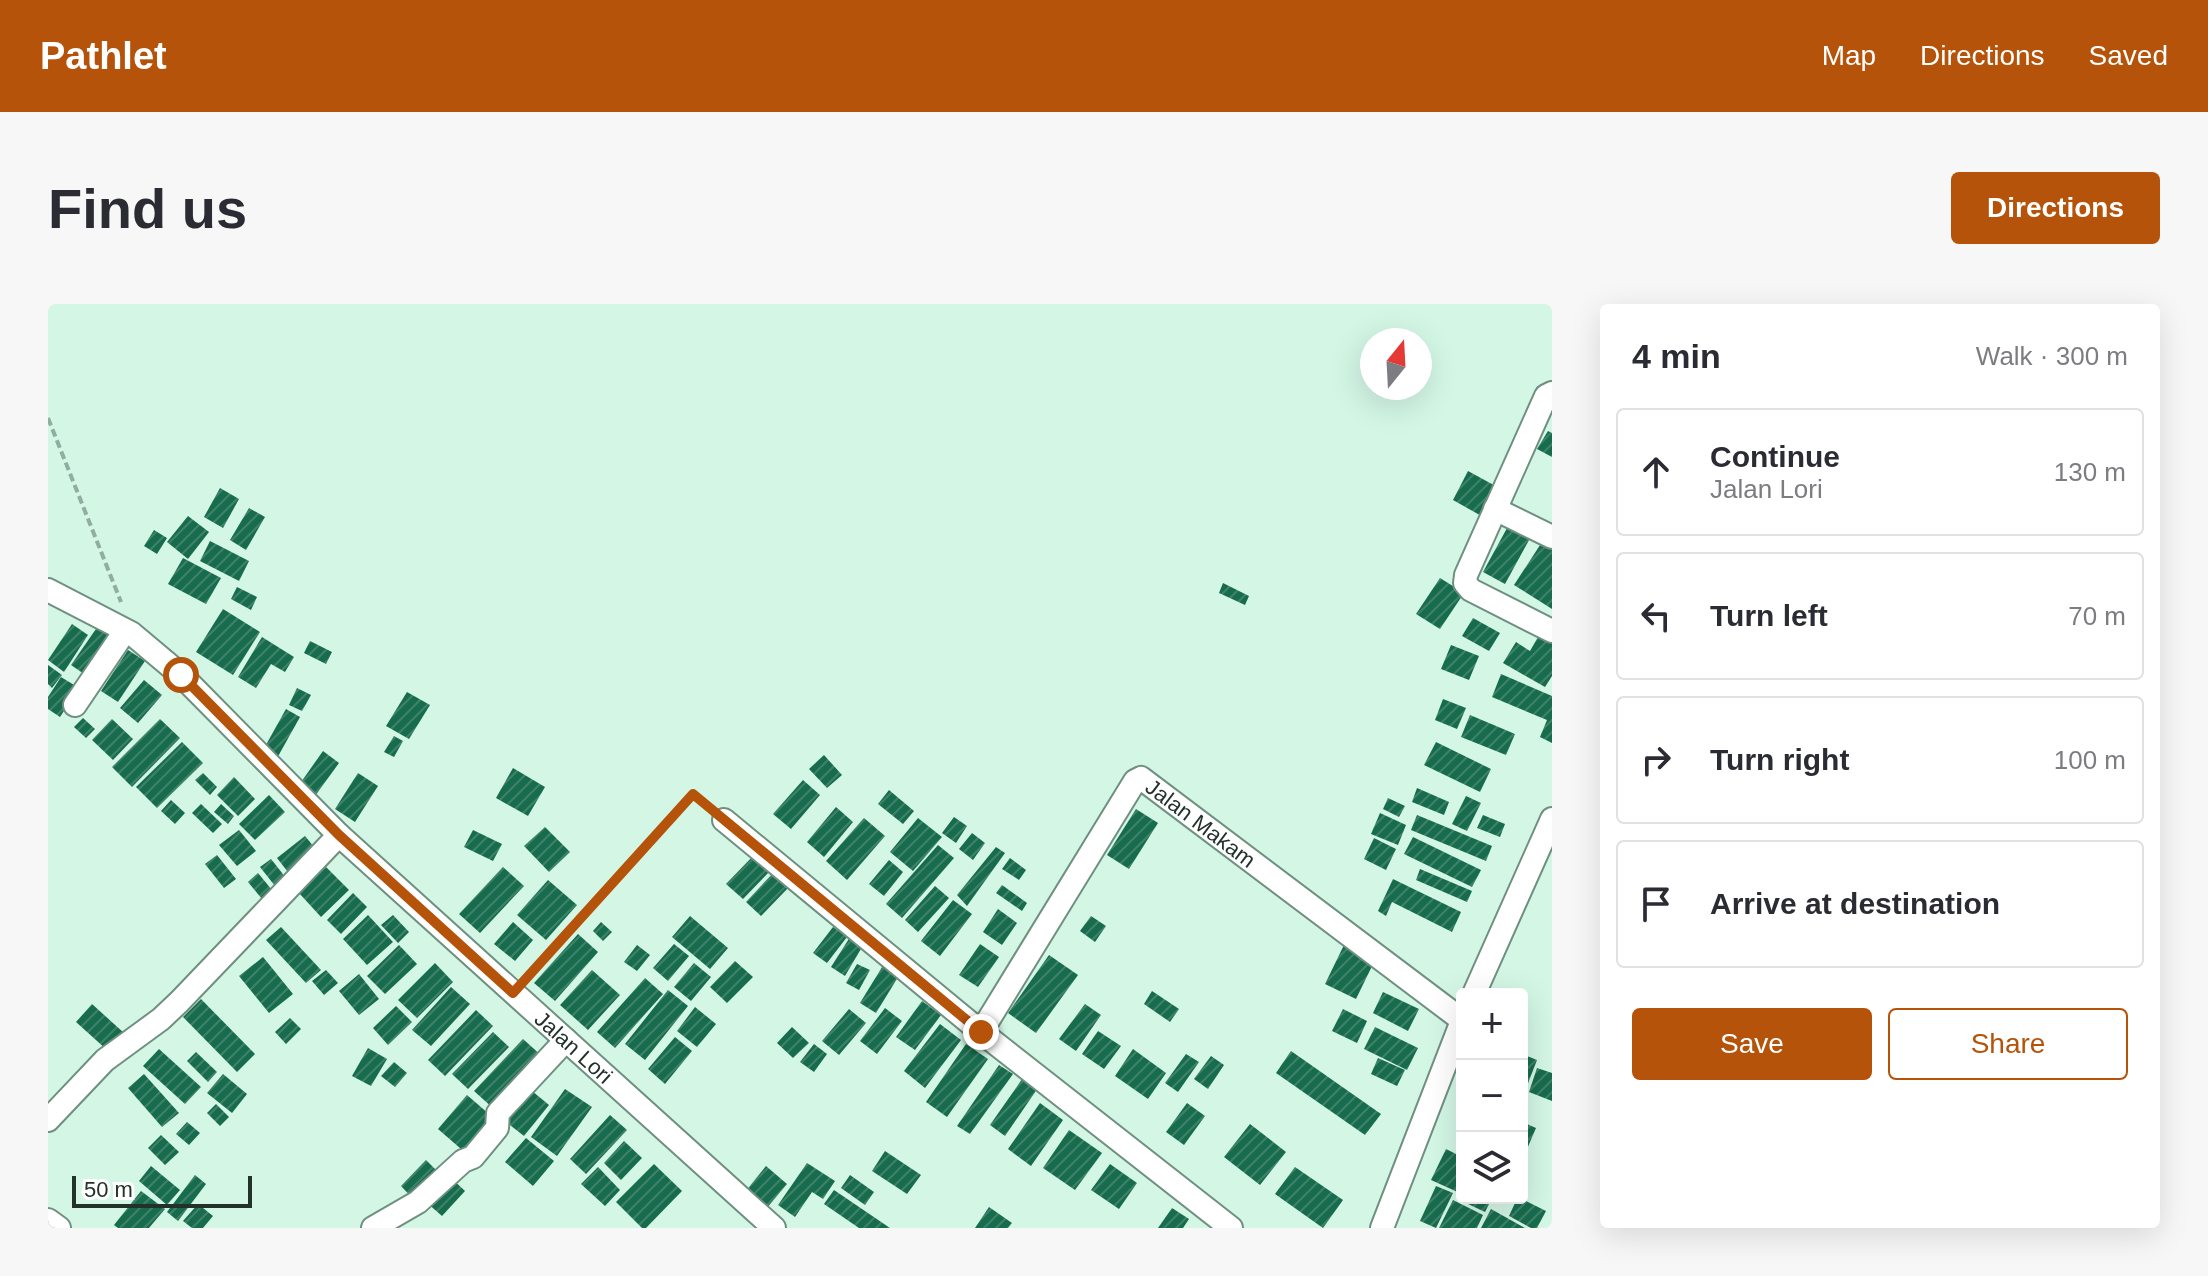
<!DOCTYPE html>
<meta charset="utf-8">
<style>
:root{--surface:#fff;--page:#f7f7f7;--text:#2b2b33;--muted:#7c7c81;--line:#e1e1e2;--accent:#b45309}
body{margin:0;font-family:Arial,sans-serif;background:var(--page);color:var(--text)}
.controls{position:absolute;right:24px;bottom:24px;display:grid;overflow:hidden;border-radius:8px;box-shadow:0 8px 32px #0002}
.controls button{width:72px;height:72px;display:grid;place-items:center;padding:0;border:0;border-bottom:2px solid var(--line);background:var(--surface);color:var(--text);font:40px sans-serif}
.compass{position:absolute;left:1312px;top:24px;width:72px;height:72px;border-radius:50%;background:var(--surface);box-shadow:0 8px 32px #0002;rotate:18deg}
.scale{position:absolute;left:24px;bottom:20px;width:180px;box-sizing:border-box;padding-left:8px;border:4px solid #23312b;border-top:0;font-size:22px;line-height:28px;white-space:nowrap;color:#23312b;-webkit-text-stroke:6px #fff;paint-order:stroke}
.stop{position:absolute;width:24px;height:24px;margin:-18px;border:6px solid #b45309;border-radius:50%;background:#fff}
.stop.end{background:#b45309;border-color:#fff;box-shadow:0 2px 8px #0008}
.list{margin:0;padding:0;list-style:none}
h2{display:flex;justify-content:space-between;align-items:center;height:104px;margin:0;padding:0 32px;font-size:34px}
h2 small{font-size:26px;font-weight:400;color:var(--muted)}
.list li{display:grid;grid-template-columns:52px 1fr auto;gap:24px;align-items:center;box-sizing:border-box;height:128px;margin:0 16px 16px;padding:0 16px;border:2px solid var(--line);border-radius:8px}
.list b{display:block;font-size:30px;white-space:nowrap}
.list p{margin:0;font-size:26px;white-space:nowrap;color:var(--muted)}
.list em{font-size:26px;font-style:normal;color:var(--muted)}
.actions{display:flex;gap:16px;padding:24px 32px}
.actions a{flex:1;padding:18px 0;border:2px solid var(--accent);border-radius:8px;text-align:center;font-size:28px;color:var(--accent)}
.actions .main{background:var(--accent);color:#fff}
.icon{flex:none;width:44px;height:44px;fill:none;stroke:currentColor;stroke-width:2;stroke-linecap:round;stroke-linejoin:round}
.map{position:relative;flex:none;width:1504px;height:924px;overflow:hidden;border-radius:8px}
header{display:flex;align-items:center;gap:48px;box-sizing:border-box;height:112px;padding:0 40px;background:var(--accent);color:#fff}
header strong{font-size:38px}
nav{display:flex;gap:44px;margin-inline-start:auto;font-size:28px}
.intro{display:flex;align-items:center;justify-content:space-between;box-sizing:border-box;height:192px;padding:0 48px}
h1{margin:0;font-size:56px}
.button{padding:20px 36px;border-radius:8px;background:var(--accent);color:#fff;font-size:28px;font-weight:700}
main{display:flex;gap:48px;padding:0 48px}
aside{flex:1;background:var(--surface);border-radius:8px;box-shadow:0 8px 32px #0002}
.map>svg:first-child{display:block}
.building{fill:url(#building-hatch)}
.lines{fill:none;stroke-linecap:round;stroke-linejoin:round}
.minor-casing{stroke:#6f9081;stroke-width:26}
.path{stroke:#91aca0;stroke-width:4;stroke-dasharray:8 4;stroke-linecap:butt}
.minor{stroke:#fff;stroke-width:22}
.route{stroke:#b45309;stroke-width:10}
.labels{text-anchor:middle;dominant-baseline:central;stroke-width:8;stroke-linejoin:round;paint-order:stroke}
.street-label{font-size:22px;fill:#23312b;stroke:#fff}
</style>
<header>
<strong>Pathlet</strong>
<nav><a>Map</a><a>Directions</a><a>Saved</a></nav>
</header>
<div class="intro"><h1>Find us</h1><a class="button">Directions</a></div>
<main>
<div class="map">
<svg width="1504" height="924" viewBox="0 0 1504 924">
<defs>
<pattern id="building-hatch" width="6" height="6" patternUnits="userSpaceOnUse" patternTransform="scale(2)"><rect width="6" height="6" fill="#176c4e"/><path d="M-1 1l2-2M0 6l6-6M5 7l2-2" fill="none" stroke="#40816a"/></pattern>
</defs>
<rect width="100%" height="100%" fill="#d3f6e5"/>
<g class="building">
<polygon points="1500,127 1504,129 1504,153 1489,145"/>
<polygon points="1420,167 1453,185 1437,214 1405,196"/>
<polygon points="172,184 191,195 175,224 156,213"/>
<polygon points="201,204 217,213 198,246 182,236"/>
<polygon points="140,212 161,228 140,255 119,238"/>
<polygon points="1464,215 1486,227 1457,280 1435,268"/>
<polygon points="106,226 119,234 109,250 96,242"/>
<polygon points="162,237 201,257 191,277 152,257"/>
<polygon points="1494,238 1504,244 1504,305 1466,281"/>
<polygon points="135,254 173,274 158,300 120,280"/>
<polygon points="1392,274 1416,289 1392,325 1368,310"/>
<polygon points="1175,279 1201,292 1197,301 1171,289"/>
<polygon points="189,283 209,293 203,306 183,295"/>
<polygon points="175,305 212,328 185,371 148,348"/>
<polygon points="1425,314 1452,329 1441,347 1414,332"/>
<polygon points="24,320 40,331 16,368 0,356"/>
<polygon points="50,322 70,336 42,374 23,361"/>
<polygon points="1494,326 1504,332 1504,372 1497,383 1455,359 1468,338 1482,347"/>
<polygon points="214,333 246,353 237,368 223,360 208,384 190,373"/>
<polygon points="262,337 284,348 278,360 256,349"/>
<polygon points="1403,341 1431,352 1421,376 1393,365"/>
<polygon points="80,346 97,357 70,398 53,387"/>
<polygon points="0,361 14,371 4,384 0,380"/>
<polygon points="1453,370 1504,392 1504,439 1492,433 1499,416 1444,393"/>
<polygon points="13,373 31,384 12,413 0,405 0,393"/>
<polygon points="96,376 114,391 90,419 72,404"/>
<polygon points="249,384 263,391 254,407 241,401"/>
<polygon points="359,388 382,401 361,435 338,422"/>
<polygon points="1395,395 1418,404 1409,425 1387,416"/>
<polygon points="238,405 252,413 228,456 214,448"/>
<polygon points="1422,411 1467,430 1458,451 1413,433"/>
<polygon points="35,414 47,425 38,434 26,423"/>
<polygon points="64,415 85,435 65,456 44,436"/>
<polygon points="112,415 132,434 84,483 64,463"/>
<polygon points="346,432 355,437 346,453 336,448"/>
<polygon points="134,438 155,459 109,504 88,483"/>
<polygon points="1388,438 1443,465 1432,488 1376,461"/>
<polygon points="275,447 291,459 267,492 251,481"/>
<polygon points="776,451 794,471 779,484 761,465"/>
<polygon points="465,464 497,483 480,512 448,494"/>
<polygon points="155,469 169,483 162,491 147,476"/>
<polygon points="310,469 330,482 307,518 287,505"/>
<polygon points="186,473 207,495 190,512 169,491"/>
<polygon points="755,476 772,491 743,525 725,510"/>
<polygon points="1369,484 1401,498 1396,511 1364,498"/>
<polygon points="841,486 866,507 855,520 830,500"/>
<polygon points="221,491 237,508 207,536 191,520"/>
<polygon points="1418,492 1433,499 1419,527 1404,520"/>
<polygon points="1340,494 1357,502 1351,513 1335,505"/>
<polygon points="123,496 137,509 127,520 113,507"/>
<polygon points="153,500 174,520 165,529 144,509"/>
<polygon points="173,500 186,512 180,520 166,508"/>
<polygon points="788,503 805,518 776,553 759,538"/>
<polygon points="1088,505 1110,519 1081,565 1059,551"/>
<polygon points="1332,509 1358,521 1350,541 1323,530"/>
<polygon points="1369,511 1444,542 1438,557 1363,526"/>
<polygon points="1435,511 1457,520 1452,533 1429,524"/>
<polygon points="906,513 919,522 908,539 894,529"/>
<polygon points="816,514 837,532 799,576 778,557"/>
<polygon points="870,514 894,533 865,567 842,548"/>
<polygon points="497,523 522,548 501,568 476,542"/>
<polygon points="191,526 208,547 189,562 171,541"/>
<polygon points="425,526 454,540 445,557 416,543"/>
<polygon points="924,529 937,539 925,556 911,545"/>
<polygon points="257,532 271,549 243,572 229,554"/>
<polygon points="1365,533 1433,566 1424,583 1356,550"/>
<polygon points="1326,534 1348,545 1338,566 1316,555"/>
<polygon points="890,541 906,554 854,614 838,600"/>
<polygon points="948,543 957,549 919,602 909,591"/>
<polygon points="708,549 724,565 695,595 678,580"/>
<polygon points="169,551 188,575 176,584 157,560"/>
<polygon points="962,554 978,566 971,576 954,565"/>
<polygon points="223,555 242,579 231,587 212,563"/>
<polygon points="841,556 855,568 836,592 821,580"/>
<polygon points="278,563 301,586 273,613 251,589"/>
<polygon points="455,563 476,582 432,629 411,610"/>
<polygon points="1372,565 1424,587 1419,598 1368,576"/>
<polygon points="726,568 741,583 713,612 698,598"/>
<polygon points="210,569 224,586 214,595 200,578"/>
<polygon points="1345,575 1413,608 1404,628 1344,598 1338,612 1330,607"/>
<polygon points="500,576 529,601 498,636 469,611"/>
<polygon points="954,581 979,599 974,607 948,589"/>
<polygon points="887,582 901,594 870,628 857,616"/>
<polygon points="305,589 319,603 293,630 279,616"/>
<polygon points="905,596 924,610 892,652 873,637"/>
<polygon points="950,605 969,619 954,641 935,628"/>
<polygon points="320,611 345,638 319,661 295,635"/>
<polygon points="345,611 361,628 350,639 333,621"/>
<polygon points="642,612 680,644 662,665 624,633"/>
<polygon points="1043,612 1058,622 1047,638 1032,627"/>
<polygon points="465,618 485,636 467,657 446,640"/>
<polygon points="553,618 564,628 555,637 545,627"/>
<polygon points="233,623 273,666 258,679 218,636"/>
<polygon points="785,623 799,633 779,659 765,649"/>
<polygon points="530,630 550,648 507,697 486,679"/>
<polygon points="804,630 817,638 797,672 783,663"/>
<polygon points="626,640 641,652 620,677 605,664"/>
<polygon points="932,640 951,653 930,683 911,671"/>
<polygon points="351,641 369,660 337,690 319,672"/>
<polygon points="589,641 602,651 589,667 576,658"/>
<polygon points="1296,641 1327,656 1308,695 1277,680"/>
<polygon points="1001,651 1030,671 988,729 960,709"/>
<polygon points="215,653 245,690 221,709 191,672"/>
<polygon points="839,655 855,665 828,709 812,699"/>
<polygon points="687,657 705,673 679,699 662,683"/>
<polygon points="387,659 405,678 369,714 350,696"/>
<polygon points="646,659 663,673 643,697 626,683"/>
<polygon points="809,660 822,666 811,686 798,679"/>
<polygon points="278,666 290,679 276,691 264,677"/>
<polygon points="544,666 572,691 540,726 512,701"/>
<polygon points="311,670 331,695 311,711 291,687"/>
<polygon points="597,674 615,690 567,744 549,728"/>
<polygon points="403,683 422,700 383,742 364,726"/>
<polygon points="620,686 640,702 597,756 577,740"/>
<polygon points="1104,687 1131,705 1122,718 1096,700"/>
<polygon points="1335,688 1371,705 1360,727 1325,709"/>
<polygon points="153,695 207,750 189,768 135,713"/>
<polygon points="874,697 893,711 867,746 848,733"/>
<polygon points="44,700 76,729 59,746 28,718"/>
<polygon points="1037,700 1053,711 1028,747 1011,735"/>
<polygon points="348,702 364,718 340,741 325,724"/>
<polygon points="647,703 668,720 649,743 629,727"/>
<polygon points="837,704 854,717 829,750 812,737"/>
<polygon points="801,705 818,719 791,751 774,737"/>
<polygon points="1295,705 1319,717 1309,739 1284,727"/>
<polygon points="428,706 445,722 397,772 380,756"/>
<polygon points="242,714 253,725 238,740 227,728"/>
<polygon points="892,720 913,736 877,784 856,767"/>
<polygon points="744,723 761,739 745,754 729,739"/>
<polygon points="1327,723 1370,744 1359,766 1316,745"/>
<polygon points="1050,727 1073,742 1056,765 1034,750"/>
<polygon points="445,728 461,743 420,785 404,770"/>
<polygon points="627,733 644,747 617,780 600,765"/>
<polygon points="475,735 495,753 446,805 426,787"/>
<polygon points="766,740 779,750 766,768 752,758"/>
<polygon points="918,740 940,755 899,813 878,798"/>
<polygon points="320,744 339,755 323,782 304,772"/>
<polygon points="111,745 153,783 137,800 95,762"/>
<polygon points="1085,745 1118,769 1100,795 1067,772"/>
<polygon points="1243,747 1333,810 1317,831 1228,769"/>
<polygon points="148,748 169,768 160,778 139,757"/>
<polygon points="1138,750 1151,758 1130,788 1117,779"/>
<polygon points="1474,750 1489,756 1477,787 1474,786"/>
<polygon points="1163,752 1176,761 1160,785 1146,775"/>
<polygon points="1330,754 1357,766 1349,782 1323,770"/>
<polygon points="346,758 359,769 347,783 333,772"/>
<polygon points="951,761 965,770 922,830 909,822"/>
<polygon points="1489,764 1504,769 1504,797 1481,788"/>
<polygon points="979,768 994,778 957,832 942,821"/>
<polygon points="96,770 131,809 114,823 80,784"/>
<polygon points="175,770 199,790 184,809 159,789"/>
<polygon points="478,782 501,801 476,832 453,814"/>
<polygon points="517,785 544,803 509,852 483,833"/>
<polygon points="419,791 449,817 420,851 390,825"/>
<polygon points="992,799 1015,816 983,862 960,845"/>
<polygon points="1139,799 1157,812 1136,841 1118,828"/>
<polygon points="168,800 181,813 172,822 159,809"/>
<polygon points="562,811 579,826 538,870 522,855"/>
<polygon points="139,818 152,829 141,841 128,830"/>
<polygon points="1474,818 1488,824 1479,845 1474,843"/>
<polygon points="1202,820 1238,848 1212,881 1176,853"/>
<polygon points="1021,826 1054,849 1027,886 995,864"/>
<polygon points="113,831 131,848 117,861 100,844"/>
<polygon points="478,834 506,857 485,882 457,858"/>
<polygon points="576,837 594,854 573,876 556,859"/>
<polygon points="1398,845 1414,853 1414,890 1383,876"/>
<polygon points="837,847 873,871 859,890 824,867"/>
<polygon points="378,856 394,872 368,898 353,882"/>
<polygon points="759,859 787,877 775,895 764,888 747,913 730,901"/>
<polygon points="606,860 634,887 598,924 594,924 568,898"/>
<polygon points="1062,860 1089,879 1071,905 1043,886"/>
<polygon points="103,862 132,886 119,901 91,877"/>
<polygon points="718,862 739,880 718,905 697,888"/>
<polygon points="550,863 572,886 557,902 533,880"/>
<polygon points="1247,863 1295,896 1275,924 1227,890"/>
<polygon points="147,871 158,880 130,917 119,908"/>
<polygon points="802,871 826,888 817,901 793,884"/>
<polygon points="401,872 417,887 394,912 378,898"/>
<polygon points="1388,882 1405,889 1388,924 1372,917"/>
<polygon points="1474,885 1480,888 1476,896 1498,907 1489,924 1483,924 1461,912 1467,899 1457,894 1474,894"/>
<polygon points="786,886 842,924 811,924 776,900"/>
<polygon points="93,887 117,905 101,924 70,924 66,921"/>
<polygon points="1421,894 1444,894 1437,908 1418,899"/>
<polygon points="1405,896 1435,911 1429,924 1391,924"/>
<polygon points="150,900 165,912 155,924 144,924 135,917"/>
<polygon points="941,903 964,919 960,924 927,924"/>
<polygon points="1124,904 1141,915 1135,924 1110,924"/>
<polygon points="1443,905 1477,924 1433,924"/>
</g>
<g class="lines">
<g class="minor-casing">
<g id="minor">
<polyline points="1504,89 1498,92 1418,271 1417,279 1423,286 1504,327"/>
<polyline points="1447,205 1504,233"/>
<path id="s1" d="M0 286 83 329 133 371 291 531 726 924"/>
<polyline points="27,401 77,327"/>
<polyline points="676,516 933,728 1183,924"/>
<polyline points="1426,690 1504,515"/>
<path id="s2" d="M933 728 1087 477 1093 474 1414 716"/>
<polyline points="0,816 57,756 113,715 131,698 291,531"/>
<polyline points="0,916 11,924"/>
<polyline points="325,924 370,898 415,857 425,853 449,824 450,809 518,736"/>
<polyline points="1334,924 1414,717"/>
</g>
</g>
<g class="path">
<polyline points="0,114 73,298"/>
<polyline points="481,671 645,490 659,501"/>
</g>
<use href="#minor" class="minor"/>
</g>
<g class="lines">
<polyline class="route" points="133,371 291,531 465,689 645,490 933,728"/>
</g>
<g class="labels">
<g class="street-label">
<text stroke="none"><textPath href="#s2" startOffset="376">Jalan Makam</textPath></text>
<text stroke="none"><textPath href="#s1" startOffset="700">Jalan Lori</textPath></text>
</g>
</g>
</svg>
<div class="controls">
<button>+</button>
<button>−</button>
<button><svg class="icon" aria-label="layers" viewBox="0 0 24 24"><path d="M12 4l9 5-9 5-9-5zM3 14l9 5 9-5"/></svg></button>
</div>
<svg class="compass" viewBox="-18 -18 36 36"><path d="M0-13l5 13h-10z" fill="#e53935"/><path d="M0 13l5-13h-10z" fill="#7c7c81"/></svg>
<div class="scale">50 m</div>
<div class="stop" style="left:133px;top:371px"></div>
<div class="stop end" style="left:933px;top:728px"></div>
</div>
<aside>
<h2>4 min<small>Walk · 300 m</small></h2>
<ul class="list">
<li><svg class="icon" aria-label="ahead" viewBox="0 0 24 24"><path d="M12 20V5M6 11l6-6 6 6"/></svg><div><b>Continue</b><p>Jalan Lori</p></div><em>130 m</em></li>
<li><svg class="icon" aria-label="left" viewBox="0 0 24 24"><path d="M17 20v-9H6M10 6l-5 5 5 5"/></svg><div><b>Turn left</b></div><em>70 m</em></li>
<li><svg class="icon" aria-label="right" viewBox="0 0 24 24"><path d="M7 20v-9h11M14 6l5 5-5 5"/></svg><div><b>Turn right</b></div><em>100 m</em></li>
<li><svg class="icon" aria-label="arrive" viewBox="0 0 24 24"><path d="M6 21V4h12l-3 4 3 4H6"/></svg><div><b>Arrive at destination</b></div></li>
</ul>
<div class="actions"><a class="main">Save</a><a>Share</a></div>
</aside>
</main>
